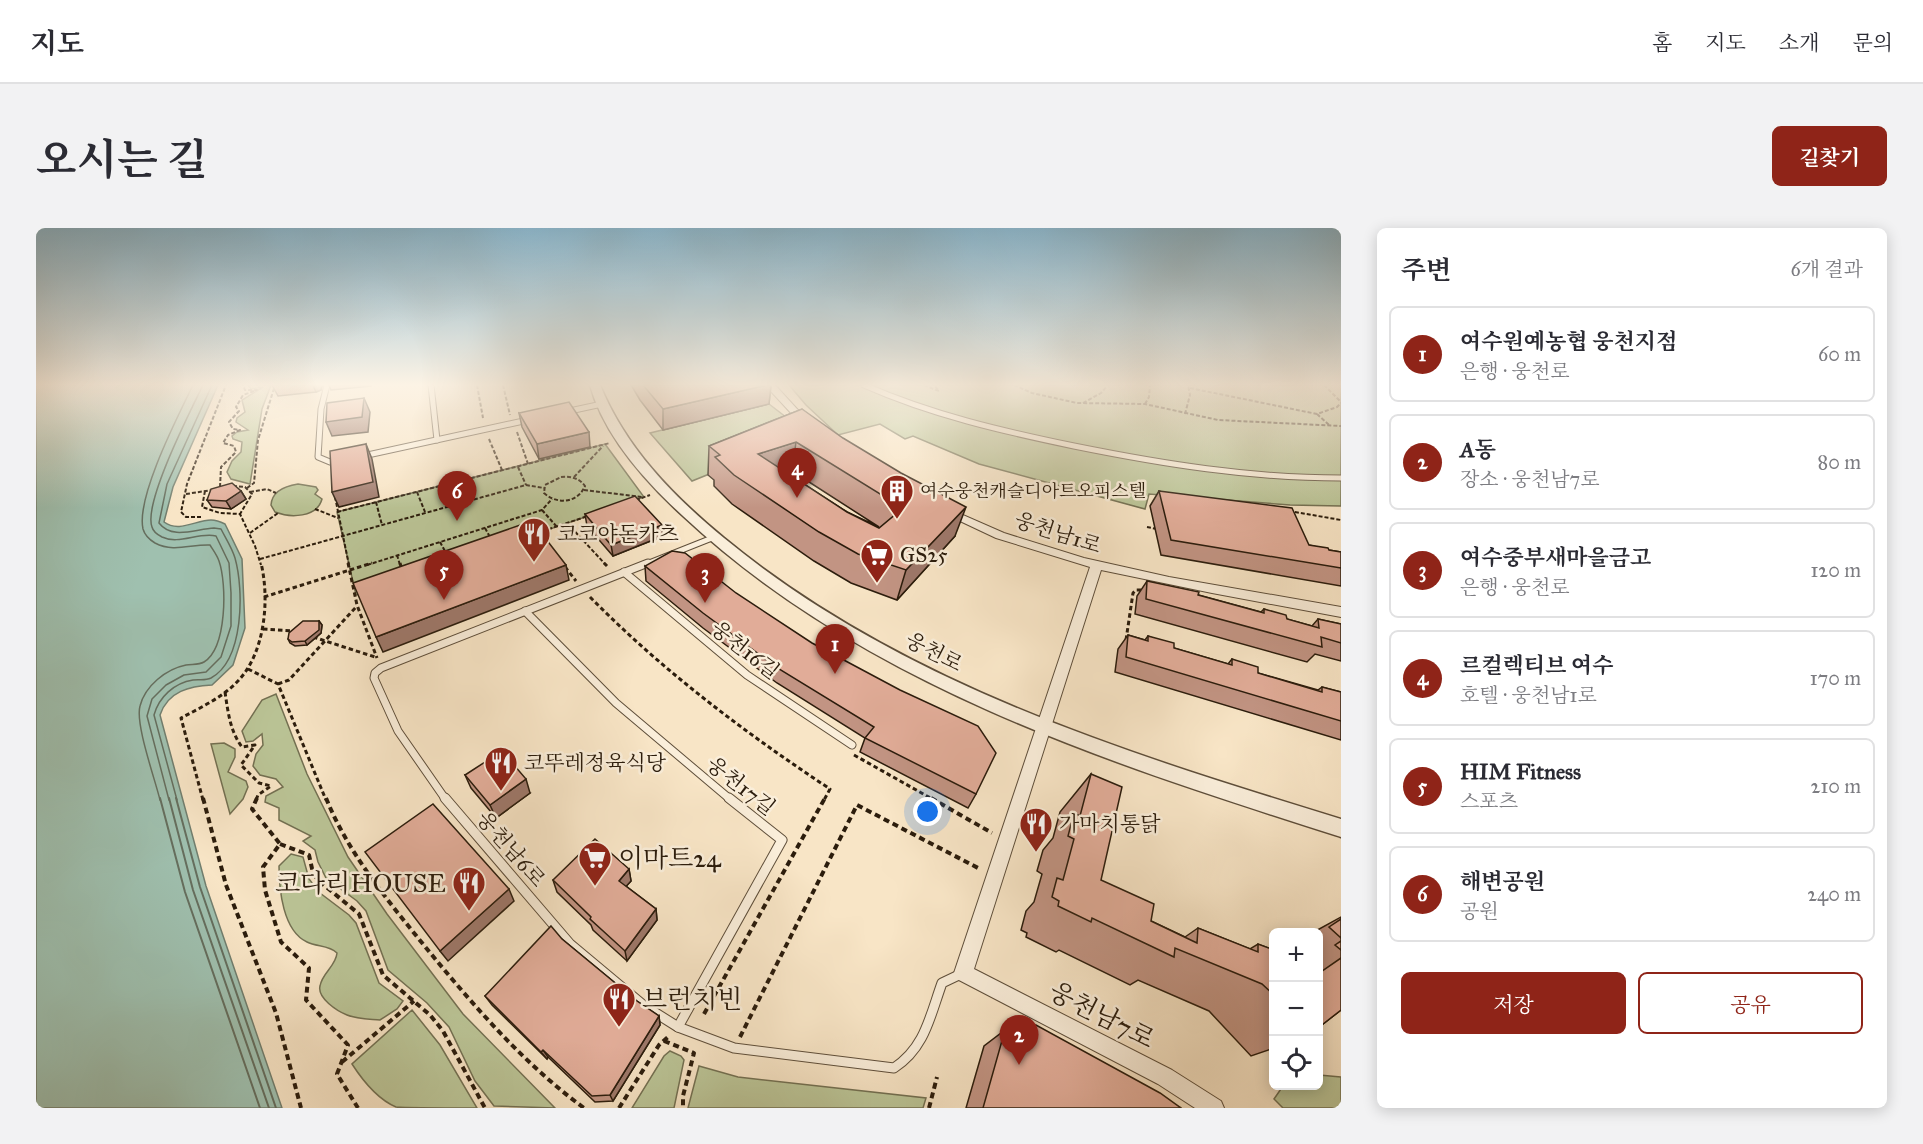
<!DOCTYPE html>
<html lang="ko">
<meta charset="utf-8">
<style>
:root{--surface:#fff;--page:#f2f2f3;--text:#2b2b33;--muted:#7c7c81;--line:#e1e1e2;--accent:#8f2418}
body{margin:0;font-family:"IM FELL Great Primer","Noto Serif KR",serif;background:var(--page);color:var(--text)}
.controls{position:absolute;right:18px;bottom:18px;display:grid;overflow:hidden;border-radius:9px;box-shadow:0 3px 15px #0003}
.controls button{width:54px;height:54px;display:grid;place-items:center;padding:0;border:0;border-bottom:2px solid var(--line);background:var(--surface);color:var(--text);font:30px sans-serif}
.you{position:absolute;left:892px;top:584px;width:21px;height:21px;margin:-15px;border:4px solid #fff;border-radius:50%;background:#1a73e8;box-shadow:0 0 0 9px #1a73e833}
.badge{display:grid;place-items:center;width:39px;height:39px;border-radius:50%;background:var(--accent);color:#fff;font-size:20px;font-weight:700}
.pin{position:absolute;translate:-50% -50px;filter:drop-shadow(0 2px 3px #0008)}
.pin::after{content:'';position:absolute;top:32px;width:21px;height:18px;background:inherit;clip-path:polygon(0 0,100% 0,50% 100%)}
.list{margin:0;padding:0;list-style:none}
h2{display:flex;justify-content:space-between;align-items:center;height:78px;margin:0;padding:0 24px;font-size:26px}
h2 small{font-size:20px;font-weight:400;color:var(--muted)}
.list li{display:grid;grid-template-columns:39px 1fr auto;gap:18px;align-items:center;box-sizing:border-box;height:96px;margin:0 12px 12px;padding:0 12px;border:2px solid var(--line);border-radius:9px}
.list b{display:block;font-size:22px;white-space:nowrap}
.list p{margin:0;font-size:20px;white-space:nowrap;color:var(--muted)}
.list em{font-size:20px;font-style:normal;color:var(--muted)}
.actions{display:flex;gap:12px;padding:18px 24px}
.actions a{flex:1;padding:14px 0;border:2px solid var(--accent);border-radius:9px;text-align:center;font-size:21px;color:var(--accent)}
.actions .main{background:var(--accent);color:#fff}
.icon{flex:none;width:33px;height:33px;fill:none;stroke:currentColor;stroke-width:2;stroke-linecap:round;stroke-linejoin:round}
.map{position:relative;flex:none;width:1305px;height:880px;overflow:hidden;border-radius:9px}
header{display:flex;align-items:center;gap:36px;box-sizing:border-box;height:84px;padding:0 30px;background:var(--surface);border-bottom:2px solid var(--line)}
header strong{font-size:28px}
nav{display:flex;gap:33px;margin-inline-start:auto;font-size:21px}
.intro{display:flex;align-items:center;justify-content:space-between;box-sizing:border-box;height:144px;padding:0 36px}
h1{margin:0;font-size:42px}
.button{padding:15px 27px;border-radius:9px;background:var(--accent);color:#fff;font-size:21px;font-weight:700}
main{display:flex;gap:36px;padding:0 36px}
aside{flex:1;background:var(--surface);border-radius:9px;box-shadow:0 3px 15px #0003}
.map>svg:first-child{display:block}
.green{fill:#bbc597;stroke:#737052;stroke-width:1.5}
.water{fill:#9fc0af;stroke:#717e6e;stroke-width:1.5}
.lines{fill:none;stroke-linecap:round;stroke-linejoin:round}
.shore-far1{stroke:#656e5e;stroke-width:1.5}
.shore{stroke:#656e5e;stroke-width:2}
.service-far2-casing{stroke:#5e4e3a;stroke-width:7}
.service-far1-casing{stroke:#5e4e3a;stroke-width:9}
.service-casing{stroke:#5e4e3a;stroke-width:11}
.minor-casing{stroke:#5e4e3a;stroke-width:2}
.tertiary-casing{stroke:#5e4e3a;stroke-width:3}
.path-far2{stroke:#2b1c0c;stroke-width:2;stroke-dasharray:4 2;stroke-linecap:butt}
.path-far1{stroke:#2b1c0c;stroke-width:3;stroke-dasharray:4.5 3;stroke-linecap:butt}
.path{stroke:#2b1c0c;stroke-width:4;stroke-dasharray:6 4;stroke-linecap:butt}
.service-far2{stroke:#faeeda;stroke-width:5}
.service-far1{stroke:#faeeda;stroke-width:7}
.service{stroke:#faeeda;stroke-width:9}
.minor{fill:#faeeda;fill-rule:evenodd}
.tertiary{fill:#faeeda;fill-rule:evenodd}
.wall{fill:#c29483;stroke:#2b1c0c;stroke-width:1.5;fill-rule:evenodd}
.shaded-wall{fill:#9e786a;stroke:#2b1c0c;stroke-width:1.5}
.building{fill:#e1ac98;stroke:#2b1c0c;stroke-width:1.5;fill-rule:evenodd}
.labels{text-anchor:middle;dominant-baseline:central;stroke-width:5;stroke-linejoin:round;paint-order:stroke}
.far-poi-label{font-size:18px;fill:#2b1c0c;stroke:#faeeda;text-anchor:start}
.street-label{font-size:21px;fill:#2b1c0c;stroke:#faeeda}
.poi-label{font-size:21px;fill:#2b1c0c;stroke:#faeeda;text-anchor:start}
.near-poi-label{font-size:26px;fill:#2b1c0c;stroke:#faeeda;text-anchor:start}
.near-street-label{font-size:26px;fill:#2b1c0c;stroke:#faeeda}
</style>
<header>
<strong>지도</strong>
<nav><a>홈</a><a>지도</a><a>소개</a><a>문의</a></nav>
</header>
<div class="intro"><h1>오시는 길</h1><a class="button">길찾기</a></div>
<main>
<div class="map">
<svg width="1305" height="880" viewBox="0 0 1305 880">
<rect width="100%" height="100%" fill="#f8e5c6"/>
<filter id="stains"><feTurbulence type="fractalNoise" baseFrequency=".00333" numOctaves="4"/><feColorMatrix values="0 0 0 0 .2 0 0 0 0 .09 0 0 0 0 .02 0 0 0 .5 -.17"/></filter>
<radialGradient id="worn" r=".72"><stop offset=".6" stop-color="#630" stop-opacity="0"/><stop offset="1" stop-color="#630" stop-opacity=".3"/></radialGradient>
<g class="green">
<polygon points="212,157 235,157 226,181 214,256 195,251 191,244 196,233 205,224 206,214 197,211 196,208 201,204 212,202 200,194 201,190 209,184 206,172 227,159 215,161"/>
<polygon points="753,157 1305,157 1305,278 1254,277 1113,266 1109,281 943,236 877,208 869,211 844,196 802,207 770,177"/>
<polygon points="733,176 772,206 656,253 614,205"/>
<polygon points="569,216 608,269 320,367 301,284"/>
<path d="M262 256 280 259 282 262 279 266 286 271C281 290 254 290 239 284L235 277C236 263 249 258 262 256Z"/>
<polygon points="240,466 271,546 312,629 351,686 427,786 519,880 458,878 439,853 413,799 391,775 352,742 330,683 321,673 290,650 282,634 279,622 267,613 275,608 243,592 243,580 229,574 230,568 247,559 240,551 224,547 217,538 220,526 227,517 226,506 217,513 210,514 206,503 226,472"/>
<polygon points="188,515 199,521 199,529 192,544 210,553 212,559 207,571 194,586 175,516"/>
<path d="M255 626 267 629 273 651 284 665 313 687 320 695 343 755 367 773 361 781 344 792C334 791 320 791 311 787 301 783 281 770 284 758 286 745 300 738 301 725 293 717 281 719 271 714 247 703 243 662 243 638Z"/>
<path d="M376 782 404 817 441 880C426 880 371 880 360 879 341 871 327 853 316 836Z"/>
<polygon points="634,823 645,828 648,832 638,880 596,880 628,828"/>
<polygon points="663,838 702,849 890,870 887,880 652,880"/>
<polygon points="1283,847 1305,849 1305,880 1247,880 1238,871 1247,858 1282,858"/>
</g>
<path class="water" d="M0 157H182L137 259 128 294C143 305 160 292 175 292 179 292 185 294 189 296L206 331 209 400 197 437 176 457C154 458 132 463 124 487L170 658 246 880H0Z"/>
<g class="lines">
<g class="shore-far1">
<path d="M124 572C119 551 99 496 104 478 109 458 130 441 150 437 156 436 163 437 168 434 191 420 191 356 183 333 181 327 177 322 174 317 155 316 138 325 119 315 114 312 109 308 107 301 100 269 142 188 157 157"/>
<path d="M133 572 111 488 116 471 130 457 148 447 170 444 185 429 195 398V365L193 335 180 308C162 304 143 317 126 309 122 307 117 303 116 299 107 275 155 182 167 157"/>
<path d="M141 572 118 487C123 469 138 455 157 452 163 451 169 453 175 450 208 432 208 362 199 330 196 320 190 311 185 301L178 300C159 301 136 312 123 295L131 256 176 157"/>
</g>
<g class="shore">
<polyline points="124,570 149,664 224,880"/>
<polyline points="133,570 157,662 233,880"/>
<polyline points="140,570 164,659 240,880"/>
</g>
<g class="service-far2-casing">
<g id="service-far2">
<polyline points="291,157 285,181 282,229 294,234 301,233"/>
<polyline points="395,157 401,212"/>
<path d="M828 157C896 187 966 203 1038 218 1127 236 1214 250 1305 250"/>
<polyline points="529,184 566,176"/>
<polyline points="327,228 492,192"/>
<polyline points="608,337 676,310"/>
</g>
</g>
<g class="service-far1-casing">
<g id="service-far1">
<polyline points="588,344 711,447 816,517"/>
<polyline points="489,383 580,475 695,572"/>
<polyline points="410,572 362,503 338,450 339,445 345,440 612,335"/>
</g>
</g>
<g class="service-casing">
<g id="service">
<path d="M409 570 534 716 607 777 642 799 698 820 858 840C889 820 894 788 906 755L927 745"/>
<polyline points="642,799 746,612 693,570"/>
</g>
</g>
<g class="minor-casing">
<g id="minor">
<polygon points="729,157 739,157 773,194 773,198 767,198"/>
<polygon points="911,280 968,305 1048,330 1133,349 1305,379 1305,389 1176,365 1065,342 938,741 1136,842 1185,873 1188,880 1159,880 1122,856 921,751 918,745 1054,339 960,310 907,285 905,283"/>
</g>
</g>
<g class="tertiary-casing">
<path id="tertiary" d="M554 157H564C590 220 636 267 688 310 865 456 1090 525 1305 591V609C1073 535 829 458 647 288 609 253 568 208 554 157Z"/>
</g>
<g class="path-far2">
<polyline points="441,157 447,190"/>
<polyline points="467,157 474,187"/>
<polyline points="888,157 903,163 898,157"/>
<polyline points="978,157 996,165 1041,175 1109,176 1182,192 1305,198"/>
<polyline points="1288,157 1305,174"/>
<polyline points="1154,160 1281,186 1301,179 1305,175"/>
<polyline points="1047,175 1065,165 1072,157"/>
<polyline points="1109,176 1113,169 1114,157"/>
<polyline points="1149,186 1154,167 1152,157"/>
<polyline points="1281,186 1293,197"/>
<polyline points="481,204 492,236"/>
<polyline points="453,211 466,242"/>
<polyline points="482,239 490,257"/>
<path d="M525 249C535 248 543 250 549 258 542 275 521 277 508 265L509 257Z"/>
<polyline points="538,249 567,218"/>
<polyline points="422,253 431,273"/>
<polyline points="197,258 209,259 216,266 204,286"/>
<polyline points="184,259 185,239 200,224 198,218 187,215 192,207 204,202 197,201 193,194 203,183 200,179 207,167 221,162 209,162 207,157"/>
<polyline points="211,260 218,255 222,212 239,157"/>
<polyline points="548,262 606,269"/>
<polyline points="169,263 166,279 184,285 204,286 219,318 225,337"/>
<polyline points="214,264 231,261 240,265"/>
<polyline points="381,264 389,284"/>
<polyline points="150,266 176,262"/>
<polyline points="299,269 313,337"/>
<polyline points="600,272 614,267"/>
<polyline points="340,274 346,297"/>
<polyline points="279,281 302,290"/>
<polyline points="506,282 521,299"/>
<polyline points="1253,283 1305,292"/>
<polyline points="301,284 574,215"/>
<polyline points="165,289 150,289 145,284 151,256 190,157"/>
<polyline points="531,295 570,337"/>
<polyline points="1111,299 1121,301"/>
<polyline points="449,300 455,311"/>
<polyline points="214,305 242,285"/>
<polyline points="501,305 552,288"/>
<polyline points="404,314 410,325"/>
<polyline points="361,327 364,337"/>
<polyline points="224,331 490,257 508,260"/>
<polyline points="331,337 506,282 516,271"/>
</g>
<g class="path-far1">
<polyline points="312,335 321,377 341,430"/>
<polyline points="364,335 366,342"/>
<polyline points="568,335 571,338"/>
<polyline points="529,339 540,353"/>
<polyline points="228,369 336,335"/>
<path d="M554 369C627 443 708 504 794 561L788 572"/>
<polyline points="227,401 259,403"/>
<polyline points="277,409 339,429"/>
<polyline points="1090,412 1097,365 1100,362 1109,362"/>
<polyline points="212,441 242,456 290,572"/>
<polyline points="242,456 253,452 321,378"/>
<path d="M189 464C192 484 194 503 206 519L219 517 205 537 223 555 235 558 222 567 220 572"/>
<polyline points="818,527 898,572"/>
<path d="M167 572 145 490C164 480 185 470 200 455 229 427 234 372 225 335"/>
</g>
<g class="path">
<polyline points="167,570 190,657 240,785 265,880"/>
<polyline points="221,570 216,581 244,616 227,639 229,662 245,714 273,740 270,772 312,817 301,846 322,880"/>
<path d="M290 570C313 627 353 674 391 721 438 778 488 836 548 880"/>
<polyline points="895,570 956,605"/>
<polyline points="244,616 273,627 277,645 283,653 323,686 347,747 394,787 407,803 449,880"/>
<polyline points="668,786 789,570"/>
<polyline points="704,809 821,577 944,641"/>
<polyline points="628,813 658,825 647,868 647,880"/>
<polyline points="306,834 378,773"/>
<polyline points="583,880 623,817 633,808"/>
<polyline points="893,880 901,849"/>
</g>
<use href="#service-far2" class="service-far2"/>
<use href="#service-far1" class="service-far1"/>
<use href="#service" class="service"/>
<use href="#minor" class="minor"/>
<use href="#tertiary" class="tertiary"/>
</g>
<g class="wall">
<polygon points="236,157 286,157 285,162 280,164 242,168"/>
<polygon points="293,157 335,157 335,158 295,162"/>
<polygon points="595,157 735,157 733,176 627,202 604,172"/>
<path d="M766 181 919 308 861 372 815 355 778 333 696 276 678 258V252L672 247 673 218ZM756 243 843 299 811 284 751 245Z"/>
<polygon points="483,185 554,219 503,231 486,199"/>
<polygon points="205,263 210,271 195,281 176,279 171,272"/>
<polygon points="1123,263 1273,317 1293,322 1305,324 1305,358 1125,327 1114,278"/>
<polygon points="549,286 627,308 577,328 551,298"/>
<polygon points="609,338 940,566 932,580 824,524 829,510 741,455 667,400 610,353"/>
<polygon points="1111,353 1225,384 1228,381 1251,391 1276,398 1282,391 1305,396 1305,433 1279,426 1271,434 1099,386 1101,368"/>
<polygon points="283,393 286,397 285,405 271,417 259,418 254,415 252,411"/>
<polygon points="1092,407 1109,412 1112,408 1138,420 1192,436 1196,431 1222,445 1282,462 1286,459 1305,464 1305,512 1079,444 1082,421"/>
<polygon points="1055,546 1065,652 1115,693 1149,709 1162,700 1214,721 1222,716 1238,722 1238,820 1215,828 1173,783 1102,752 1094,757 1023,722 1020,724 990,709 991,705 985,702 990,683 998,674 1006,646 1001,643 1007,622 1017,610 1024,584"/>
<polygon points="429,547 494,565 460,590 435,560"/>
<polygon points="593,641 595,653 590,658 620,681 621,692 591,733 557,702 555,697 521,664 517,652"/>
<polygon points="1305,689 1305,782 1282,800 1282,705 1276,705"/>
<polygon points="526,711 601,773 623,788 624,797 577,873 559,874 512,829 511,831 456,777 449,768"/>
<polygon points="978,797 1145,880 930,880 948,818 969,802 970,803"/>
</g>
<g class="shaded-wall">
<polygon points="277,157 286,157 285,162 280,164"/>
<polygon points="731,157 735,157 733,176 627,202 627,181"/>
<polygon points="328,170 334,184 332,204 296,208 290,194"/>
<polygon points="553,204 554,219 503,231 501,216"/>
<polygon points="760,214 756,243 720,255 722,226"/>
<polygon points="330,216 336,231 343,269 303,279 296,264"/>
<polygon points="205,263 210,271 195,281 190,273"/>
<polygon points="930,279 919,308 861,372 870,342"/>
<polygon points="626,297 627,308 577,328 575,317"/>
<polygon points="530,337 533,352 347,424 340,409"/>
<polygon points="283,393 286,397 285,405 271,417 269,413"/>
<polygon points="490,551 494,565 460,590 454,577"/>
<polygon points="593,641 595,653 585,664 583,653"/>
<polygon points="473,661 478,673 412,733 404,723"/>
<polygon points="620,681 621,692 591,733 589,723"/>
<polygon points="623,788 624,797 577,873 574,867"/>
<polygon points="507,822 512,829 511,831 505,824"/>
</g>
<g class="building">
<polygon points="607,157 731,157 627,181"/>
<polygon points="328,170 326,189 290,194 291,175"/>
<polygon points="533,174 553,204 501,216 483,185"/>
<path d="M766 181 807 210 865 245 930 279 870 342 822 326 783 304 698 247 679 229 684 227 673 218ZM760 214 867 280 843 300 811 284 722 226Z"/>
<polygon points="330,216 337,254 296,264 294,223"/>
<polygon points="196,255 205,263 190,273 171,272 175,261"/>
<polygon points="1123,263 1256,280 1273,317 1292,320 1293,322 1305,324 1305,340 1135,312"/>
<polygon points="599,268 626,297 575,317 549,286"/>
<polygon points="496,293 530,337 340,409 317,355"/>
<polygon points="636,323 649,325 700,365 776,415 864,462 942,498 960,525 940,566 829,510 838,499 743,441 667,385 609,338"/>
<polygon points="1111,353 1163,364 1162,367 1228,385 1228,381 1250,387 1251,391 1283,400 1282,391 1305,396 1305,415 1285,409 1286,419 1110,371"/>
<polygon points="267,393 283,393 283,402 269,413 256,414 252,411 253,405"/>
<polygon points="1092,407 1112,413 1112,408 1138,415 1138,420 1196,437 1196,431 1222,439 1222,445 1286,464 1286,459 1305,464 1305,493 1090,429"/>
<polygon points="466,523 490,551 454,577 429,547"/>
<polygon points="1055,546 1086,559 1065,652 1118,676 1115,693 1161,715 1162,700 1222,724 1222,716 1238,722 1238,767 1226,756 1139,720 1138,729 1056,690 1055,694 1022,678 1023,673 1016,669 1021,650 1027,652 1038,611 1032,608 1038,585 1044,588"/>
<polygon points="397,576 473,661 404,723 329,624"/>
<polygon points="559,611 593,641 583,653 620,681 589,723 554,691 555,689 517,652"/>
<polygon points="1305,691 1305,710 1293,699"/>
<polygon points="515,698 526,711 601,773 623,788 574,867 556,868 507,822 505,824 449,768"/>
<polygon points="1305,713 1305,722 1299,717"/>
<polygon points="1305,730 1305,782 1282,800 1282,746"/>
<polygon points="978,797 1000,797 1124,865 1145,880 947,880 969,802 976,805"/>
</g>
<linearGradient id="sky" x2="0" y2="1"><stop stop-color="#8bb9d1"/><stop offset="0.56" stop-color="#fcf3e5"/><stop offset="1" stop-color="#fcf3e5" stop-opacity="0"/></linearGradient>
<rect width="1305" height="280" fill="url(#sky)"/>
<defs>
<g id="building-pin" transform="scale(1.725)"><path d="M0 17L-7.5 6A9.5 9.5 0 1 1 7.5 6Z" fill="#8f2418" stroke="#faeeda"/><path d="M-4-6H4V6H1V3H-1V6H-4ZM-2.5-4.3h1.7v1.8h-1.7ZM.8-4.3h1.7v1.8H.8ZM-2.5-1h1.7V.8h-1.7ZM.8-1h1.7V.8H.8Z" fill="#fff"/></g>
<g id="restaurant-pin" transform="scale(1.725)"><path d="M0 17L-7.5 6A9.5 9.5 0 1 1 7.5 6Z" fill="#8f2418" stroke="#faeeda"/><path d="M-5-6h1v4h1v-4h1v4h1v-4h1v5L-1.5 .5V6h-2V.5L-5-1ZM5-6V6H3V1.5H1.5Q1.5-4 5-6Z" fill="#fff"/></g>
<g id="supermarket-pin" transform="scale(1.725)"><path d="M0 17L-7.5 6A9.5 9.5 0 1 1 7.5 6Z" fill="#8f2418" stroke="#faeeda"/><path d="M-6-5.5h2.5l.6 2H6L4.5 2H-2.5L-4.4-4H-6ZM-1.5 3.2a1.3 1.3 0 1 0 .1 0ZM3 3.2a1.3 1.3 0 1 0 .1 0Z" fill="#fff"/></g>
</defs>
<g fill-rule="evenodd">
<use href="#building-pin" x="861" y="263"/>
<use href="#restaurant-pin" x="498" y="306"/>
<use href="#supermarket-pin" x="841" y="327"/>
<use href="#restaurant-pin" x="465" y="535"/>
<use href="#restaurant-pin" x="1000" y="596"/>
<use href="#supermarket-pin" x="559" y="630"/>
<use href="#restaurant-pin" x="433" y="655"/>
<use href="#restaurant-pin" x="583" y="771"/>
</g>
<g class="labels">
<g class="far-poi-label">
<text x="884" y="263">여수웅천캐슬디아트오피스텔</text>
</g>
<g class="street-label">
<text transform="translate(1022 305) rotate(18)">웅천남1로</text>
<text transform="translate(709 422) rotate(38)">웅천16길</text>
<text transform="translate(898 424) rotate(27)">웅천로</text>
<text transform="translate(705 558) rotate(38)">웅천17길</text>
<text transform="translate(475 621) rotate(49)">웅천남6로</text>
</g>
<g class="poi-label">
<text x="521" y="306">코코야돈카츠</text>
<text x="864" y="327">GS25</text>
<text x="488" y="535">코뚜레정육식당</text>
<text x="1023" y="596">가마치통닭</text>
</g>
<g class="near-poi-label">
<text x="582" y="630">이마트24</text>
<text x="410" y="655" text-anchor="end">코다리HOUSE</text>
<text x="606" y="771">브런치빈</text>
</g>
<g class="near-street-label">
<text transform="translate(1066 787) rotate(27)">웅천남7로</text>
</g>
</g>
<rect width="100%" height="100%" filter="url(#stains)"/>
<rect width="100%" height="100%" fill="url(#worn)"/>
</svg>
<div class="controls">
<button>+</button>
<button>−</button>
<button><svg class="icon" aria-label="locate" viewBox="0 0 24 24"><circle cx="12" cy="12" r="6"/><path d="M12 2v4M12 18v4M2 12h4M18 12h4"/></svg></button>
</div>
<div class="you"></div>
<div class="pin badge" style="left:799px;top:446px">1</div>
<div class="pin badge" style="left:983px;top:837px">2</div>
<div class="pin badge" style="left:669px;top:375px">3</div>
<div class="pin badge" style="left:761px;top:270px">4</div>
<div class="pin badge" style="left:408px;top:372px">5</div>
<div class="pin badge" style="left:421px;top:293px">6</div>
</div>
<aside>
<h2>주변<small>6개 결과</small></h2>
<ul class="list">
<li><span class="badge">1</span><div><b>여수원예농협 웅천지점</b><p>은행 · 웅천로</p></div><em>60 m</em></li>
<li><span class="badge">2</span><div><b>A동</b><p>장소 · 웅천남7로</p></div><em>80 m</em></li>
<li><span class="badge">3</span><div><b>여수중부새마을금고</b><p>은행 · 웅천로</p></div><em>120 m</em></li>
<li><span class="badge">4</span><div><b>르컬렉티브 여수</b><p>호텔 · 웅천남1로</p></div><em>170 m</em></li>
<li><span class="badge">5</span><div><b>HIM Fitness</b><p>스포츠</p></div><em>210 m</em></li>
<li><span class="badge">6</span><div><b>해변공원</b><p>공원</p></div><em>240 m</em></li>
</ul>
<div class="actions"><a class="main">저장</a><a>공유</a></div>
</aside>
</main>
